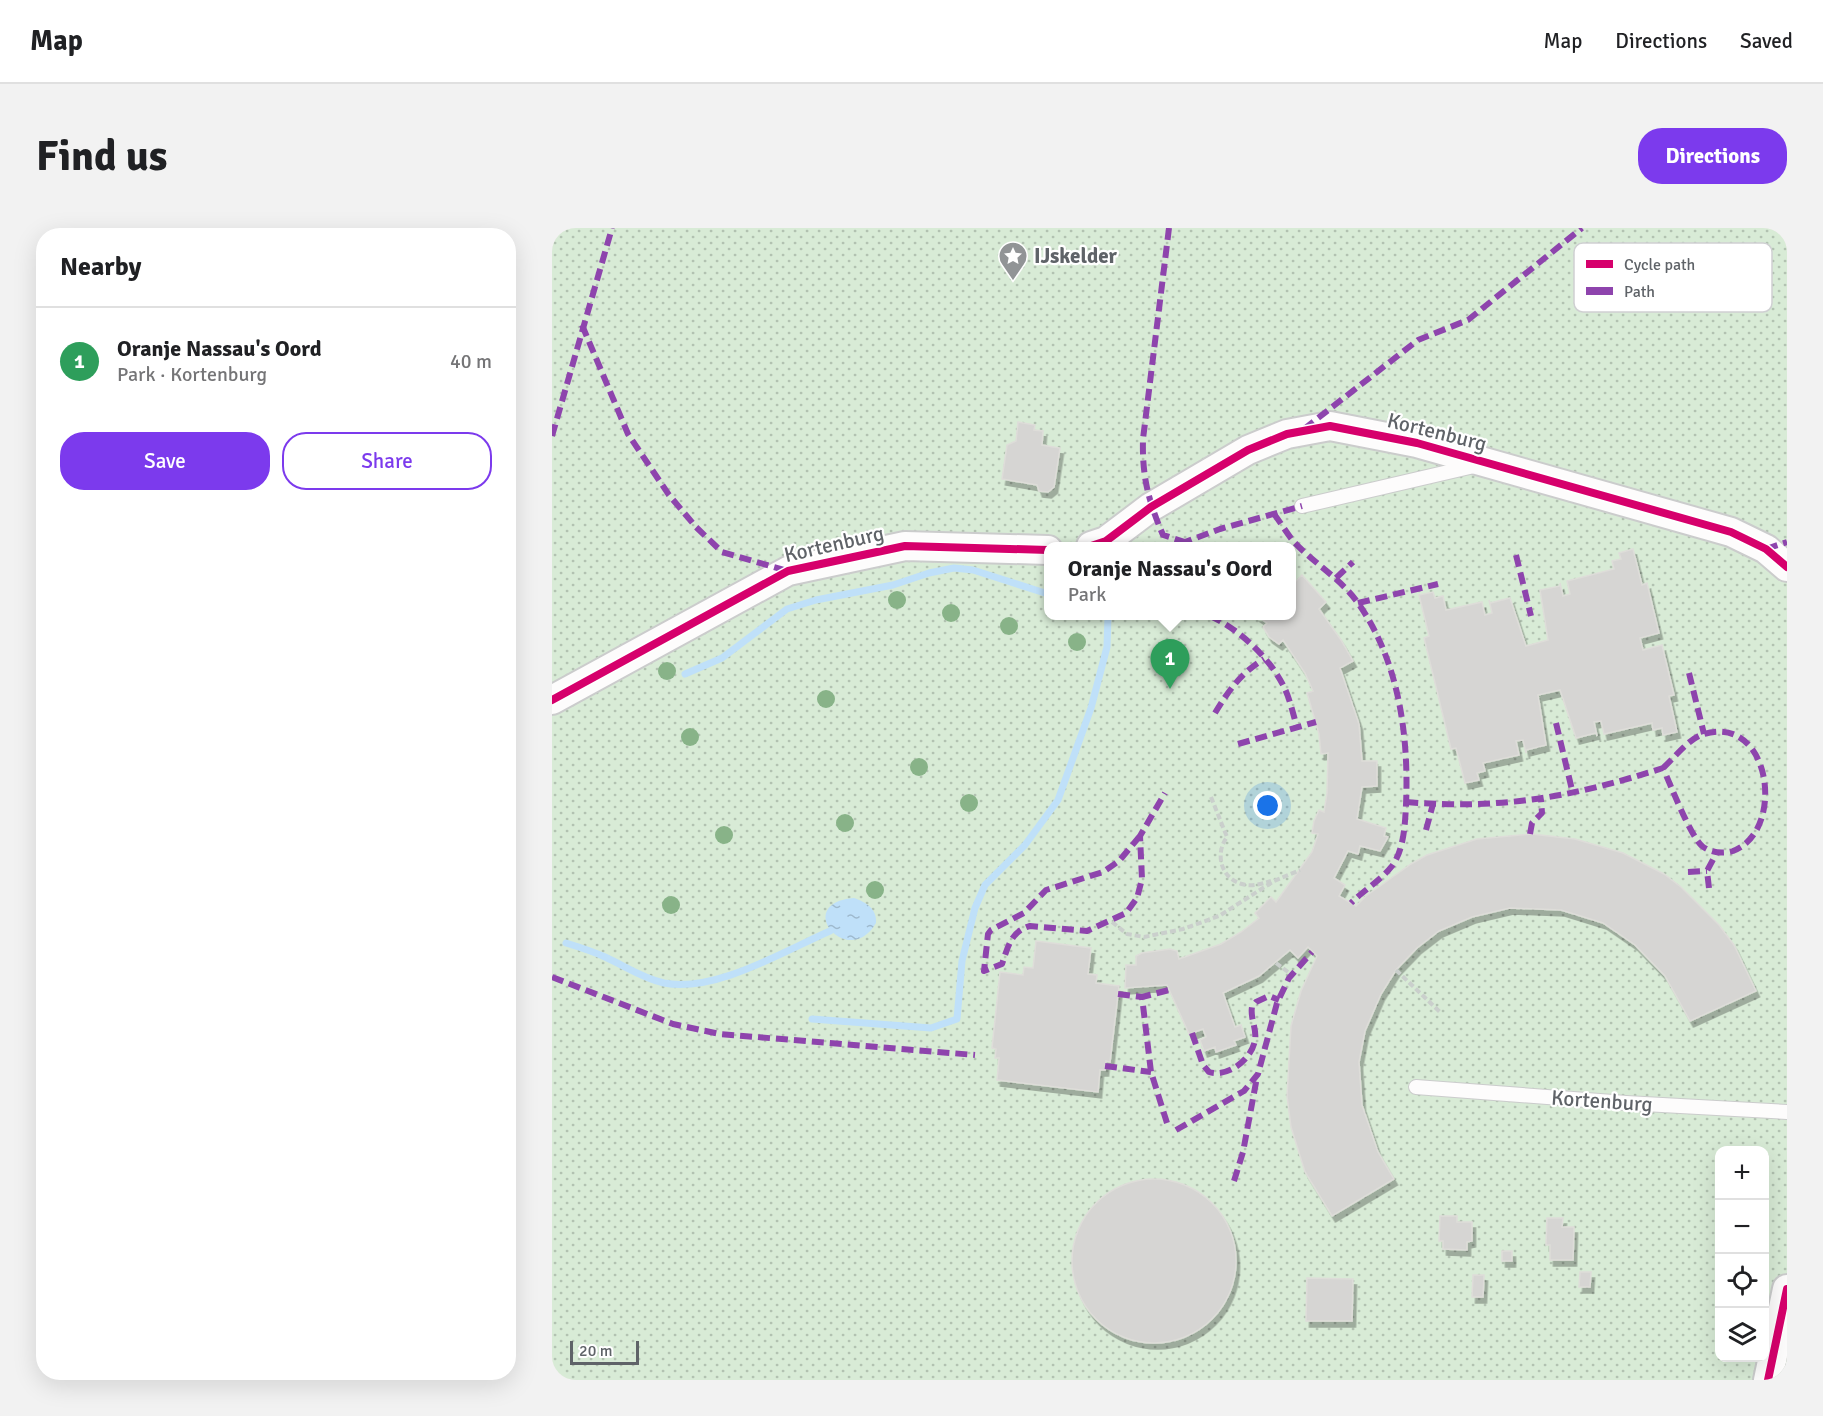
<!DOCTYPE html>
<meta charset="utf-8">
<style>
:root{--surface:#fff;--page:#f2f2f2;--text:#202124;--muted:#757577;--line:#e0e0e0;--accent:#7c3aed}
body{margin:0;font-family:Signika,sans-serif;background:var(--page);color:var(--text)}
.controls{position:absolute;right:18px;bottom:18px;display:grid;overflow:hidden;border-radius:12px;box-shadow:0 6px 24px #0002}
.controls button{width:54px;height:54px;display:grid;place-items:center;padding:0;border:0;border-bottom:2px solid var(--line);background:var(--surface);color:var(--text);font:30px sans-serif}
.scale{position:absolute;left:18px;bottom:15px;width:69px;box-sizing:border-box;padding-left:6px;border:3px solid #5f6368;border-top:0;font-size:16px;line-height:21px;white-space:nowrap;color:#5f6368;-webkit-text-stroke:4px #fff;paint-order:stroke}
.you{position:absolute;left:716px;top:578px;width:21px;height:21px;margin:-15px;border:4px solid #fff;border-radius:50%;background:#1a73e8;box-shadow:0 0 0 9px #1a73e833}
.badge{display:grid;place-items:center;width:39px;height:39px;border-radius:50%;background:var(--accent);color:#fff;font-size:20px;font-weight:700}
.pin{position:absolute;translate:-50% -50px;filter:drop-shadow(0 2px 3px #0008)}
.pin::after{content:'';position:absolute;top:32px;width:21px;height:18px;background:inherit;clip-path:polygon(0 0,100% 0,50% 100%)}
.popup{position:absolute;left:492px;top:314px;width:252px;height:78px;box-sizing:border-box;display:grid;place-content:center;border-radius:12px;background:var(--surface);filter:drop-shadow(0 2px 4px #0005);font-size:20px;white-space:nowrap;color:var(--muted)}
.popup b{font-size:22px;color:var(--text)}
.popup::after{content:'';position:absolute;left:50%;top:100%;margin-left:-12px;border:12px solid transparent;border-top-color:var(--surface)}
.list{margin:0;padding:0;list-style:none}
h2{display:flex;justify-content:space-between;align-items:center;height:78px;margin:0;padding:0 24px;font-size:26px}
h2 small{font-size:20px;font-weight:400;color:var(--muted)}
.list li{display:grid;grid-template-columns:39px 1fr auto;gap:18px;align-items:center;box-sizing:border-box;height:108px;padding:0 24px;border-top:2px solid var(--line)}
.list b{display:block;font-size:22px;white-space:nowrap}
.list p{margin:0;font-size:20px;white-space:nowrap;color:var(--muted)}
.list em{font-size:20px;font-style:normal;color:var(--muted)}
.actions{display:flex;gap:12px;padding:18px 24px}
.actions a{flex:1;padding:14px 0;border:2px solid var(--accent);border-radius:24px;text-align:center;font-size:21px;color:var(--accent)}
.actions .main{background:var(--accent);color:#fff}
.icon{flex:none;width:33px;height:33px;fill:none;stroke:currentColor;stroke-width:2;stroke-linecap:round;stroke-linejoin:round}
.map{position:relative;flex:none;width:1235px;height:1152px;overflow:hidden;border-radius:24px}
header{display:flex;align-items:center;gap:36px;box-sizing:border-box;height:84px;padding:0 30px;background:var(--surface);border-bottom:2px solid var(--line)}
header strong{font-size:28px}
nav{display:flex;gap:33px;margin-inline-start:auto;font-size:21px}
.intro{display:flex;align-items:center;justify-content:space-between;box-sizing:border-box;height:144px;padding:0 36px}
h1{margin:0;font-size:42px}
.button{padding:15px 27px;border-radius:24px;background:var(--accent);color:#fff;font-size:21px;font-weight:700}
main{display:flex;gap:36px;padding:0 36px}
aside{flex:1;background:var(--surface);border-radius:24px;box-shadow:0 6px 24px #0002}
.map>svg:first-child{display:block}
.park{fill:url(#park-dots);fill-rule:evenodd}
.water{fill:url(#water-ripples)}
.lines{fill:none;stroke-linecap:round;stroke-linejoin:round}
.stream{stroke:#bfe0f9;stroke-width:7}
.building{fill:#d6d5d3;stroke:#deddd9;stroke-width:1.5;filter:url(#shadow)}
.lane-casing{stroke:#cbcccc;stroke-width:16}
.street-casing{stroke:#cbcccc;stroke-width:32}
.path{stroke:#cacfcc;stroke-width:4;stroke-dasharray:6 3;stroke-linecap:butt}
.lane{stroke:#fdfcfc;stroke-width:14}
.street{stroke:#fdfcfc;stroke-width:28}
.quiet{stroke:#8e44ad;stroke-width:6;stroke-dasharray:12 6;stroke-linecap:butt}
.cycleway-casing{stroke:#fff;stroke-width:11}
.cycleway{stroke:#d6006c;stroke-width:8}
.tree{fill:#88b388}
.labels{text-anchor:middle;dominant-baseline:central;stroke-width:4.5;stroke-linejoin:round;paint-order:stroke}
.poi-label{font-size:21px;font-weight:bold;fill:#5f6368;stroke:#fff;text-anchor:start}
.street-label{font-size:21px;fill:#5f6368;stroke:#fff}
.key{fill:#fff;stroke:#cfd0d2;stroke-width:1.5}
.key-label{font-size:16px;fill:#5f6368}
</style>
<header>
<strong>Map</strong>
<nav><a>Map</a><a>Directions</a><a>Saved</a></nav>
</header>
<div class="intro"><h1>Find us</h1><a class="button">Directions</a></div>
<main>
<aside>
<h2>Nearby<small></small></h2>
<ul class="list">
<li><span class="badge" style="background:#2e9e5b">1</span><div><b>Oranje Nassau's Oord</b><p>Park · Kortenburg</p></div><em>40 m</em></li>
</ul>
<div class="actions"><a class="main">Save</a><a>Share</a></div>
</aside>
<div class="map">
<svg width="1235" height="1152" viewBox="0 0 1235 1152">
<defs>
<pattern id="park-dots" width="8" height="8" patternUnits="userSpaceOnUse" patternTransform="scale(1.5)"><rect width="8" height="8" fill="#d8ebd6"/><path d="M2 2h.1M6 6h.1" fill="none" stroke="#b2c2b1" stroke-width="1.8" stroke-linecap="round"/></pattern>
<pattern id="water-ripples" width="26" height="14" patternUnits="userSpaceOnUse" patternTransform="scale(1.5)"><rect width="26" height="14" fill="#bfe0f9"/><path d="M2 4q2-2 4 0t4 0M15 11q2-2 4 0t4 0" fill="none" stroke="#9eb9cd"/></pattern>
<filter id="shadow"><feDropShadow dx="3.5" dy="6" stdDeviation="0" flood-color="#0004"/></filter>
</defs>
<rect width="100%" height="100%" fill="#efeeea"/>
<path class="park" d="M0 0H1235V1152H0ZM496 318H740V388H496ZM1168 922H1212V1130H1168Z"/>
<path class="water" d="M302 670C314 674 325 681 324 695 296 743 239 675 302 670Z"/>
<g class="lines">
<g class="stream">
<polyline points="133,446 170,430 235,381 264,372 341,357 377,345 402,340 421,342 496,366"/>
<path d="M14 715C27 719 40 723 53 729 73 738 90 750 112 755 163 765 232 723 278 703"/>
<polyline points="260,791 379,800 405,791 410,733 423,680 433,657 473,617 506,572 539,480 555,419 556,388"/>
</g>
</g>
<g class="building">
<polygon points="466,194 483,197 482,202 491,203 490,217 508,220 502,259 496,264 487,263 485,257 450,251 455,217 464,213"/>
<polygon points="1081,321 1090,357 1095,355 1107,405 1088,410 1091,422 1110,417 1122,467 1117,468 1125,504 1111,507 1110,500 1101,502 1100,495 1052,506 1049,493 1042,494 1045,508 1044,505 1024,510 1008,462 986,467 994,517 974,522 974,525 971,512 964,513 967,527 931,535 933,543 925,545 927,552 913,555 904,520 899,521 884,459 872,410 877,408 867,367 881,364 883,370 891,368 894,382 930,374 933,387 940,385 937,372 938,375 958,370 974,418 996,412 988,362 1008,358 1008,355 1011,368 1018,366 1015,353 1062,341 1060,333 1069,331 1067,325"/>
<polygon points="750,347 774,374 767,381 789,412 801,433 788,440 807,496 810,533 825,533 825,558 810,559 805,591 834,600 832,608 836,609 828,623 808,618 806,626 796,623 782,650 793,657 787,668 804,678 814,668 859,636 875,627 925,611 980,606 1023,611 1071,625 1112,646 1129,659 1167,697 1182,717 1204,763 1138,793 1113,748 1083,717 1051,695 1009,682 958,680 920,689 887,703 865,720 844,742 829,766 813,803 807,834 810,877 826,924 842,951 780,988 753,944 739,899 735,868 739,798 749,763 765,728 756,719 746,730 738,722 707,748 671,765 683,799 689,797 693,809 682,813 684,817 664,824 663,819 652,823 648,812 654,809 651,801 637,806 615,757 573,760 574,737 584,737 584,728 590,725 618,721 625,723 627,731 669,716 689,704 707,690 703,685 719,669 724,674 760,624 766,606 760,605 762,593 767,582 772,584 775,565 776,525 769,526 767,506 755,465 761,463 753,445 731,412 727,416 717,409 711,399 715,395 705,388 740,388 740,357"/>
<polygon points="484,713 539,720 536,746 545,747 544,755 567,758 558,834 554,833 553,842 548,842 546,864 445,852 447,830 443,830 444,821 440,820 448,744 471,747 472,739 481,740"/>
<circle cx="602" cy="1033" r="82"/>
<polygon points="888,988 905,988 905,994 920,994 920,1013 915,1014 915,1022 891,1021 891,1013 887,1013"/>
<polygon points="995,990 1011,990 1010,999 1022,999 1021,1032 998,1032 998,1017 994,1017"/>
<rect x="950" y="1023" width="10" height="10"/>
<polygon points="1028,1044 1039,1044 1038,1059 1027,1059"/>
<polygon points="921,1047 932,1047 931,1069 920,1069"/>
<polygon points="755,1050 801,1051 800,1093 754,1093"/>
</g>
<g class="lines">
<g class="lane-casing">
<g id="lane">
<polyline points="750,278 922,238"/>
<polyline points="864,859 1074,875 1235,884"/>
</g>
</g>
<g class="street-casing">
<g id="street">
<polyline points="539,318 554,313 599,279 696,222 735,206 778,198 865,215 1179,304 1214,321 1235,339"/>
<polyline points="0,472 236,343 353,318 496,322"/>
<polyline points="1216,1152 1235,1061"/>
</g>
</g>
<g class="path">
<path d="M659 569 675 609C663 625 668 650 690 656 699 659 709 656 719 653"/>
<polyline points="560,694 575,706 592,709 631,701 667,688 722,653 748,642"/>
<polyline points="724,735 740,747"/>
<polyline points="844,742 888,784"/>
</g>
<use href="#lane" class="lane"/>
<use href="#street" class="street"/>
<g class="quiet">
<path d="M617 0 591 211C590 248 596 272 611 307L633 314"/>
<polyline points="30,97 76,206 117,267 144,299 170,324 236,343"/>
<polyline points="752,201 866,112 916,92 1030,0"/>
<polyline points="0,208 60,0"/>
<path d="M722 286C729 295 735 306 743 315 763 336 789 351 806 375 847 433 857 508 854 577 853 596 852 622 840 638 829 652 811 663 799 675"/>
<polyline points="630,318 633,314 668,301 750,278"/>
<polyline points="1214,321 1235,314"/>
<polyline points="964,327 979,388"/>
<polyline points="784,350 801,334"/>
<polyline points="806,375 886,356"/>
<path d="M658 388C687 401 718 430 732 459 738 471 741 486 745 499"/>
<polyline points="1137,445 1152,506"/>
<path d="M663 485C677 462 689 445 712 431"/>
<polyline points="1004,495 1021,566"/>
<polyline points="686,516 764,494"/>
<path d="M854 574C949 582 1021 569 1111 540 1119 558 1138 607 1150 618 1159 625 1171 626 1181 623 1235 603 1219 482 1149 507 1136 512 1122 530 1111 540"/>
<polyline points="874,602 881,576"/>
<polyline points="978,606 980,595 990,585 989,572"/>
<path d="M588 608 567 633 551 644 494 662 472 685 439 702 436 706 432 743 450 736C456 719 459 703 478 698L535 703 574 685 585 670 590 651 588 608 613 565"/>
<polyline points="1136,644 1155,643"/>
<polyline points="1157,660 1155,643 1165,624"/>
<polyline points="0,749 121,796 168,806 423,827"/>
<polyline points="566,766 590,769"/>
<path d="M640 805 651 837 657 844C676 850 700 831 703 812 705 801 698 790 700 779L704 774 717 768 727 772"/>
<polyline points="553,838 599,844"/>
<polyline points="615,895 599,844 590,769 617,762"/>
<polyline points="624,902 692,863 706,846 725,775 737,750 760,724"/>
<polyline points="682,953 691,924 705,849"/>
</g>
<g class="cycleway-casing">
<g id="cycleway">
<polyline points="539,318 554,313 599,279 696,222 735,206 778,198 865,215 1179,304 1214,321 1235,339"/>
<polyline points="0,472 236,343 353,318 496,322"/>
<polyline points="1216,1152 1235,1061"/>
</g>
</g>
<use href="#cycleway" class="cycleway"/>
</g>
<g class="tree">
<circle cx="345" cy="372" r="9"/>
<circle cx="399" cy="385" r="9"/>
<circle cx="457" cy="398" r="9"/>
<circle cx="525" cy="414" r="9"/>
<circle cx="115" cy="443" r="9"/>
<circle cx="274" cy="471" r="9"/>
<circle cx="138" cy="509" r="9"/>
<circle cx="367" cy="539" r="9"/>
<circle cx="417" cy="575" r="9"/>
<circle cx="293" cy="595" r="9"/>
<circle cx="172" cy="607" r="9"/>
<circle cx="323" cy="662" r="9"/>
<circle cx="119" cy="677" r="9"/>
</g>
<defs>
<g id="sight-pin" transform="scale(1.5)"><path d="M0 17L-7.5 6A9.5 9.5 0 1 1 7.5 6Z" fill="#919496" stroke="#fff"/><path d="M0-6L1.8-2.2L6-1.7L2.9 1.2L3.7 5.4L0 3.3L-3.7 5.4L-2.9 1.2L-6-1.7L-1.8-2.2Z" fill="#fff"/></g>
</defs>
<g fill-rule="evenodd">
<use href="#sight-pin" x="461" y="28"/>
</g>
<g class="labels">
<g class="poi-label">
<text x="482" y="28">IJskelder</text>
</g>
<g class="street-label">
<text transform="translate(885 204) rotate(14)">Kortenburg</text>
<text transform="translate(282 316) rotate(-13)">Kortenburg</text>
<text transform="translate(1050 873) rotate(4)">Kortenburg</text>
</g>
</g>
<rect x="1022" y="15" width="198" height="69" rx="9" class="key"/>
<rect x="1034" y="32" width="27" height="8" fill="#d6006c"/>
<rect x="1034" y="59" width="27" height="8" fill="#8e44ad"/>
<g class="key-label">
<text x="1072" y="42">Cycle path</text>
<text x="1072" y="69">Path</text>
</g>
</svg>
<div class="controls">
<button>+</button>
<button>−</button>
<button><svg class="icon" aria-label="locate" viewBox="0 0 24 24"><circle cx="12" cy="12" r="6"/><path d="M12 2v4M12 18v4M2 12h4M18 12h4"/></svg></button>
<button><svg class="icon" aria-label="layers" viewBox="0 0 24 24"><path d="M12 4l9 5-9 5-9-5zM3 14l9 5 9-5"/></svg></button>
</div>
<div class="scale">20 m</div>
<div class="you"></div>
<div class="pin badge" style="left:618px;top:461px;background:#2e9e5b">1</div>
<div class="popup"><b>Oranje Nassau's Oord</b>Park</div>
</div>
</main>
